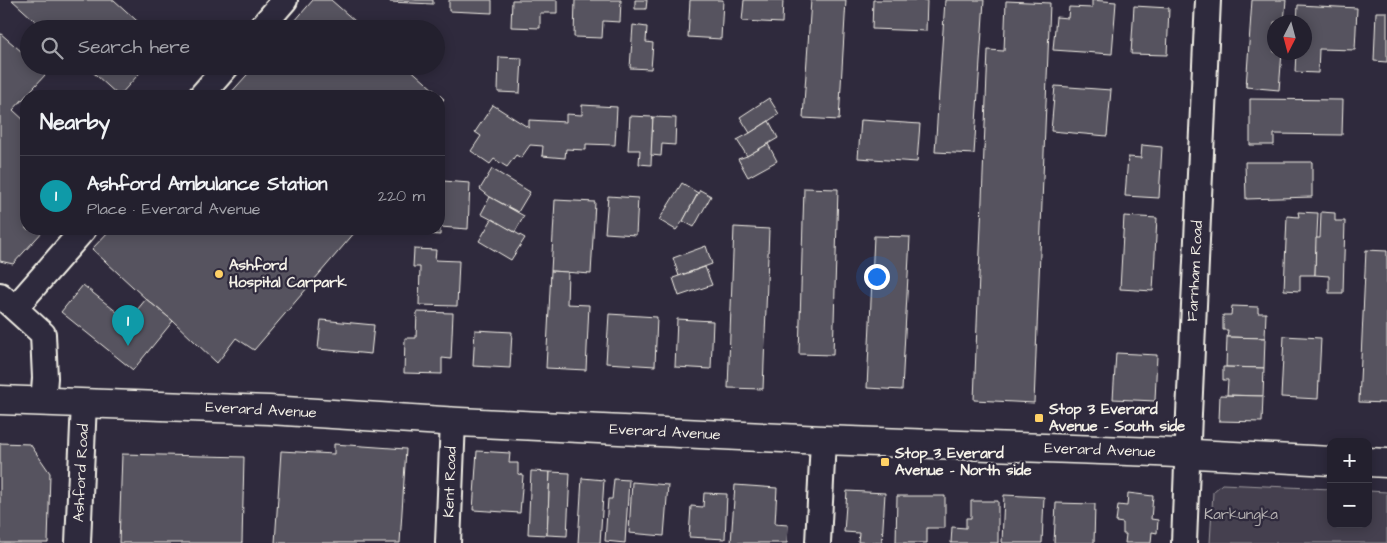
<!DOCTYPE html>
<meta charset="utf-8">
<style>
:root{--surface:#23202e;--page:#2b2836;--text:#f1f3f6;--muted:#a3a3aa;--line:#403e4a;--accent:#8bbbb9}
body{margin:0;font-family:"Architects Daughter",sans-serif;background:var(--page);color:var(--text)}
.controls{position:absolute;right:15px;bottom:15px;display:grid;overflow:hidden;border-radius:10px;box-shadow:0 2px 12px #0003}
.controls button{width:45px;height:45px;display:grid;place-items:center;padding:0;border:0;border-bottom:1px solid var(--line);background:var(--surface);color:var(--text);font:25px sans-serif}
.compass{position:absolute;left:1267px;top:15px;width:45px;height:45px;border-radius:50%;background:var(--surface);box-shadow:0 2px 12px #0003;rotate:186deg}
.you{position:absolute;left:876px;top:276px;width:18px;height:18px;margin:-12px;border:4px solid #fff;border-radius:50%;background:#1a73e8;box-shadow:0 0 0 8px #1a73e833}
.badge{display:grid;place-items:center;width:32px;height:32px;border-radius:50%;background:var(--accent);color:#fff;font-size:16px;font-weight:700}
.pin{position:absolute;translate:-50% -41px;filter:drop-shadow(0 1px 2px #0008)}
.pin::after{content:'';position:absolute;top:26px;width:18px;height:15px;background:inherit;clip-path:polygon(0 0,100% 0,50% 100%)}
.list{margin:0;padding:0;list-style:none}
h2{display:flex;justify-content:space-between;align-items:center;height:65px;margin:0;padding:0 20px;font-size:21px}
h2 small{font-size:16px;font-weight:400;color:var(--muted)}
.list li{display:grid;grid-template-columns:32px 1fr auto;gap:15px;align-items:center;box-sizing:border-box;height:80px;padding:0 20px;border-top:1px solid var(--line)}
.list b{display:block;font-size:19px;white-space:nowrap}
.list p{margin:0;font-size:16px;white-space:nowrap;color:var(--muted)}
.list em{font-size:16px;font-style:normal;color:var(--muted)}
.icon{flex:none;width:28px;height:28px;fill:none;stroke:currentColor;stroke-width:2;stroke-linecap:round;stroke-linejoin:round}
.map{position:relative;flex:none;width:1387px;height:543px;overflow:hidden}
.search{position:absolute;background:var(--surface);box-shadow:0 2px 12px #0003;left:20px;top:20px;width:425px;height:55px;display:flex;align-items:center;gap:12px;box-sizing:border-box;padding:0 18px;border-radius:28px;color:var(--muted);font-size:19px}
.panel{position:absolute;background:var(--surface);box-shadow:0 2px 12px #0003;left:20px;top:90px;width:425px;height:145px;border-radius:20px}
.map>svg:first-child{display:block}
.green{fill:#454050;stroke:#9c989c}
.building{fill:#56525f;stroke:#f4f1e8}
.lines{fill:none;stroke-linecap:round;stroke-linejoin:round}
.street-casing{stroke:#f4f1e8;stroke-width:28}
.secondary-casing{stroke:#f4f1e8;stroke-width:31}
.street{stroke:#2f2a3d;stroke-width:24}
.secondary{stroke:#2f2a3d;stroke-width:28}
.poi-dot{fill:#ffd166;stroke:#2f2a3d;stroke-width:2}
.labels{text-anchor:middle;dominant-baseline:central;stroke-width:4.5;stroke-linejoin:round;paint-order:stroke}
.poi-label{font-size:15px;font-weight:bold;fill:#f4f1e8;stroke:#2f2a3d;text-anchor:start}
.street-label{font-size:15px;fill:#f4f1e8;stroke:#2f2a3d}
.park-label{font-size:15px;fill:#b7b3b3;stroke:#2f2a3d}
</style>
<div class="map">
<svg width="1387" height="543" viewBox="0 0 1387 543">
<rect width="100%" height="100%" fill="#2f2a3d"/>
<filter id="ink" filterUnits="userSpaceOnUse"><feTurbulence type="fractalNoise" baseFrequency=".02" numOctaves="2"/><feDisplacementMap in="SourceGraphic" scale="10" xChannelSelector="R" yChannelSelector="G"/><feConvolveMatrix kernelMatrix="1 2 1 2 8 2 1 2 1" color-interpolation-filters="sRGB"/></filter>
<g filter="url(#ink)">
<polygon class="green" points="1222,484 1331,489 1331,524 1368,524 1368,491 1387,492 1387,543 1210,543 1213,492"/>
<g class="building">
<polygon points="12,0 114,0 146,29 44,29"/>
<polygon points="313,0 331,0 364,29 288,29"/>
<polygon points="390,0 433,0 433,4 390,2"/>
<polygon points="449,0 492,0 492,13 449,11"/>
<polygon points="512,0 557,0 557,13 540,13 540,28 511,27"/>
<polygon points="575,0 621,0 620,22 603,21 602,38 574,37"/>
<polygon points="635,0 647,0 646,9 635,9"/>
<polygon points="690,0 723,0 721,39 688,37"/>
<polygon points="744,0 783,0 782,23 742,21"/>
<polygon points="811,0 846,0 839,120 803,118"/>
<polygon points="873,0 927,0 926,31 872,29"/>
<polygon points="945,0 984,0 974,154 935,152"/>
<polygon points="1092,0 1116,2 1112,54 1053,50 1056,17 1068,18 1069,7 1092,8"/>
<polygon points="1252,0 1286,0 1284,22 1274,22 1274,52 1282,52 1279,90 1246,87"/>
<polygon points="1006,1 1050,3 1034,403 974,400 988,50 1004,51"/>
<polygon points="1298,5 1357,8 1355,50 1319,49 1318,73 1295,72 1296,52 1304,52 1304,22 1297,22"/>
<polygon points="1134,6 1169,8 1167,55 1131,54"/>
<polygon points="1376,12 1387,12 1387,62 1374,61"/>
<polygon points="633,25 647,27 646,42 653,43 651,69 630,68"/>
<polygon points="0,33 29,58 29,66 37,66 46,74 13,110 26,122 26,229 45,229 13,264 0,261"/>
<polygon points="499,57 522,58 520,93 498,92"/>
<polygon points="86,66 146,66 119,96"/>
<polygon points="255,66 407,66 444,99 439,105 439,96 228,96"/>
<polygon points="1055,86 1111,90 1107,136 1051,131"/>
<polygon points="769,98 779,114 750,133 740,117"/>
<polygon points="1250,99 1343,100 1342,135 1274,134 1274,145 1250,145"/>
<polygon points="493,105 529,128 529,120 566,122 566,114 582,115 582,105 617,107 615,145 586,144 586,150 566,149 565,158 542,156 543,146 530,145 521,158 516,155 507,167 494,159 490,164 471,151 481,136 475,132"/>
<polygon points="630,116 653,117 651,165 639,164 640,150 628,150"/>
<polygon points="653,117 676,118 675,145 662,144 661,156 651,155"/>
<polygon points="861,120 920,124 917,162 858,158"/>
<polygon points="769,121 778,138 747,156 737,140 750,133"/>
<polygon points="768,144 777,161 748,177 738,159 747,156"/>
<polygon points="1142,145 1162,147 1159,198 1125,196 1128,157 1141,158"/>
<polygon points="1245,162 1312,162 1312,197 1246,199"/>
<polygon points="492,169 530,192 518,212 490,197 480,189"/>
<polygon points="443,181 470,183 468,229 440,227"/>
<polygon points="682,183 698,193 683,221 676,230 659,220"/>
<polygon points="439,187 442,187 440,235 414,233 414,229 439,229"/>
<polygon points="804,188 838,189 833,355 799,354"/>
<polygon points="700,190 711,196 694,227 683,221"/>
<polygon points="608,196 638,198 636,235 605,233"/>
<polygon points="490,197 524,216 515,232 481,214"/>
<polygon points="555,200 595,202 591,274 551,271"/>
<polygon points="1298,212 1318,213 1315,275 1300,275 1300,291 1284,290 1287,216 1299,217"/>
<polygon points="1321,212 1335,213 1335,221 1345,221 1343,293 1329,293 1329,276 1315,275 1316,238 1320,238"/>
<polygon points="1124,216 1157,218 1153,291 1120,289"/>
<polygon points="492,219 525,238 511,260 479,241"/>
<polygon points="734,227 769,229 763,389 728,388"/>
<polygon points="111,229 353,229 356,231 254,350 236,338 217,363 173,321 146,299 92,249"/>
<polygon points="874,236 910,237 902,390 867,388"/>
<polygon points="706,246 712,264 679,276 673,258"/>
<polygon points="414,249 436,250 435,260 459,261 457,306 419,305 420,267 413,267"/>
<polygon points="1366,250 1387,251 1387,403 1359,402"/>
<polygon points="705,267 712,285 679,296 673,278"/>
<polygon points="551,271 568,272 567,304 589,305 586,370 546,368"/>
<polygon points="83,285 128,321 146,299 173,321 133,370 61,312"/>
<polygon points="1232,306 1258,307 1258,313 1266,313 1265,338 1227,337 1228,330 1223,330 1223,315 1231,315"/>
<polygon points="417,312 453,313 451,359 442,358 442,374 404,373 405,338 416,338"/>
<polygon points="609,314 657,317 655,366 606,363"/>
<polygon points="677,319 713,321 711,369 675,367"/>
<polygon points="321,320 374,325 371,354 318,349"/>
<polygon points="475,330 512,332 510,368 473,366"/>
<polygon points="1284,336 1321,338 1318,399 1281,397"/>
<polygon points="1227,337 1265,338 1264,368 1226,367"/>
<polygon points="1116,353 1157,355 1155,401 1113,399"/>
<polygon points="1223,367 1264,368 1263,396 1227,395 1228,380 1223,380"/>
<polygon points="1220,395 1263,396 1262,422 1219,421"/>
<polygon points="0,443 30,444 50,473 48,543 0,543"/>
<polygon points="334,444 406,449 400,543 275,543 281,451 334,454"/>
<polygon points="477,451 510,453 509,463 518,463 518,474 523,475 520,513 473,510"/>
<polygon points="122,454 244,457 242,543 119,543"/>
<polygon points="531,471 550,472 547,535 528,534"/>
<polygon points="550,472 570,473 567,536 547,535"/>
<polygon points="582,478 604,480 600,543 578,543"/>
<polygon points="614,479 629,480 625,543 605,541 608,499 612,499"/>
<polygon points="632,482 668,485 664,536 629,533"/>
<polygon points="735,485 777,488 775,524 788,525 787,543 731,543"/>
<polygon points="847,491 885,493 882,543 858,542 859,533 844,532"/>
<polygon points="704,493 727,494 725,539 689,537 691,506 703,507"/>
<polygon points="1128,493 1153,496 1151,519 1158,520 1157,533 1152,532 1151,543 1125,543 1126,534 1123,534 1123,523 1116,522 1118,505 1127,506"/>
<polygon points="1004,495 1044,497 1042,543 1002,543"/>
<polygon points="897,496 945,496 945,528 927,528 927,543 896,543"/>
<polygon points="971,501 998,501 998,543 951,543 952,527 966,528 966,518 971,518"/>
<polygon points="1056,503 1095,504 1094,543 1054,543"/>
</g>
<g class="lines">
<g class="street-casing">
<g id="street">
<polyline points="260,29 285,0"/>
<polyline points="201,96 227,66"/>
<polyline points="0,295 43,334 45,378 43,402"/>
<polyline points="15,308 84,229"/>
<polyline points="78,543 84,402"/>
<polyline points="448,543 453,421"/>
<polyline points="818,543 823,440"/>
<polyline points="1184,543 1189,414 1208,0"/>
</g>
</g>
<g class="secondary-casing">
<g id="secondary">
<polyline points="0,400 269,410 459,422 823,440 1156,452 1331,461"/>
<polyline points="1368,462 1387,463"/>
</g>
</g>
<use href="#street" class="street"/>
<use href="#secondary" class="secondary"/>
</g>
</g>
<g class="poi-dot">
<circle cx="219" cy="274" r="5"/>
<rect x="1034" y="413" width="10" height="10" rx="2.5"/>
<rect x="880" y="457" width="10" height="10" rx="2.5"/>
</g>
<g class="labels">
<g class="poi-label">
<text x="229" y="265">Ashford<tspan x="229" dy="17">Hospital Carpark</tspan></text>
<text x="1049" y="409">Stop 3 Everard<tspan x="1049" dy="17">Avenue - South side</tspan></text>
<text x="895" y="453">Stop 3 Everard<tspan x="895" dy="17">Avenue - North side</tspan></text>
</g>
<g class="street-label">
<text transform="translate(1195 271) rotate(-87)">Farnham Road</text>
<text transform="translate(261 410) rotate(3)">Everard Avenue</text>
<text transform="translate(665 432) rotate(3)">Everard Avenue</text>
<text transform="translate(1100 450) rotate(2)">Everard Avenue</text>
<text transform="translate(81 473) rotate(-87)">Ashford Road</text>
<text transform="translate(450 482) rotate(-88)">Kent Road</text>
</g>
<g class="park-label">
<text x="1241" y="514">Karkungka</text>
</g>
</g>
</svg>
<div class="controls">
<button>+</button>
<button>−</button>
</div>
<svg class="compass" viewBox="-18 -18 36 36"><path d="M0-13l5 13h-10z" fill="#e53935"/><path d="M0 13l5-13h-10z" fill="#a3a3aa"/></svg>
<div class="you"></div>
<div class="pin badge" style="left:128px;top:346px;background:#0f9aa8">1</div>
<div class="search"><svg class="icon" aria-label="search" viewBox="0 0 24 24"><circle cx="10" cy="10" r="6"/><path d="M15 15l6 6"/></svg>Search here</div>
<section class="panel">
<h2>Nearby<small></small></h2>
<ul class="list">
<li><span class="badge" style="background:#0f9aa8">1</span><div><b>Ashford Ambulance Station</b><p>Place · Everard Avenue</p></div><em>220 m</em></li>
</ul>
</section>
</div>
